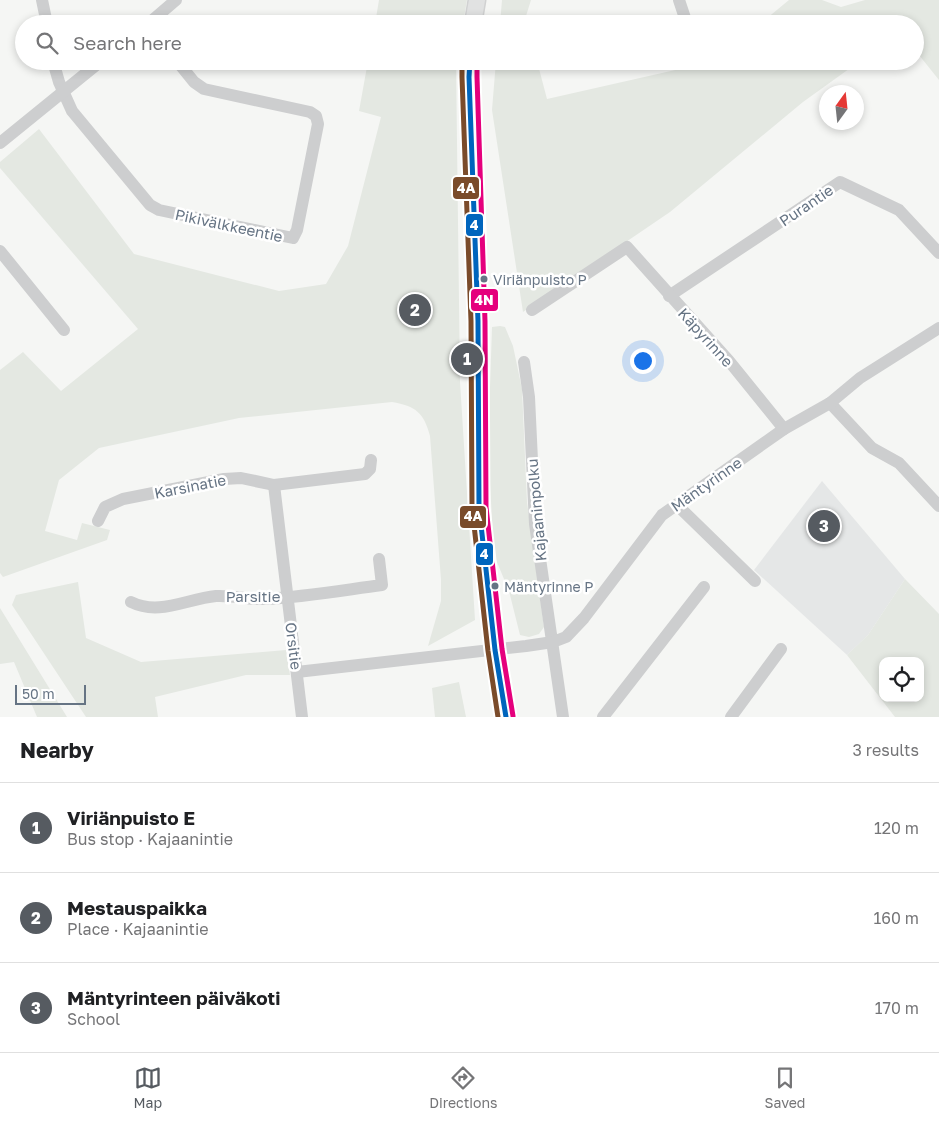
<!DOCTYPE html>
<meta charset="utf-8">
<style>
:root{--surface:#fff;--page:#f6f6f6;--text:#202124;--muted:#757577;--line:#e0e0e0;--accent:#565b61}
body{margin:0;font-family:"Golos Text",sans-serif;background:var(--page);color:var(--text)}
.controls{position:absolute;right:15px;bottom:15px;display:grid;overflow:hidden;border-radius:10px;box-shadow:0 2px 8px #0003}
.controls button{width:45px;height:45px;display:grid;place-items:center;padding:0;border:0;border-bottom:1px solid var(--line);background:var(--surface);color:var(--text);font:25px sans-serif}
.compass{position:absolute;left:819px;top:85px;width:45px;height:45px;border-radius:50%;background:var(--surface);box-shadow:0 2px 8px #0003;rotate:15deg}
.scale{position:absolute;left:15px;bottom:12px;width:71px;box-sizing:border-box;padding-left:5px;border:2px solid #667484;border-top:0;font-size:14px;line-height:18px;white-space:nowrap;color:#667484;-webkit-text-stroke:4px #fff;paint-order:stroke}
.you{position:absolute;left:642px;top:360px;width:18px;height:18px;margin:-12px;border:4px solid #fff;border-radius:50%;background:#1a73e8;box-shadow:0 0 0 8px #1a73e833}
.badge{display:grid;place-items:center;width:32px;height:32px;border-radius:50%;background:var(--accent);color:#fff;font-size:16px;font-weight:700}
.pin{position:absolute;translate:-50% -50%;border:2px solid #fff;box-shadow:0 1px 5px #0006}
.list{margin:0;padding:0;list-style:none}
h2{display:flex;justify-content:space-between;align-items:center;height:65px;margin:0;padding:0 20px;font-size:21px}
h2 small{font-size:16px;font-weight:400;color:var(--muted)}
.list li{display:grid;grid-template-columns:32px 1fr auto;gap:15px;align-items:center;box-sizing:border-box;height:90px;padding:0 20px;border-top:1px solid var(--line)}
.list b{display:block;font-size:19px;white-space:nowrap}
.list p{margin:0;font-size:16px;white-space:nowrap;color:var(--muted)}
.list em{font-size:16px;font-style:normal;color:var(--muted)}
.icon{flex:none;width:28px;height:28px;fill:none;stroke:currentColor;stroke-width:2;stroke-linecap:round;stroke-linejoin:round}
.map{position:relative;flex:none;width:939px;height:717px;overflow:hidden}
.search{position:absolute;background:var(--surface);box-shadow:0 2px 8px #0003;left:15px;right:15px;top:15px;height:55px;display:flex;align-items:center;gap:12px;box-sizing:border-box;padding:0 18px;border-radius:28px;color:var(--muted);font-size:19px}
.sheet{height:335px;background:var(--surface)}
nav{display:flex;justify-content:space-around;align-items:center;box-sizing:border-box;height:70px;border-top:1px solid var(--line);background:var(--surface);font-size:14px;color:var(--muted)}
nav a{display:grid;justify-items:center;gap:2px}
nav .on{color:var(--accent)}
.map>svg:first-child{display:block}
.built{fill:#e5e7e7}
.green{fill:#e4e8e2;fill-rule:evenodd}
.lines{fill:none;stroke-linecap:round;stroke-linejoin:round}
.major-casing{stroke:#d1d2d2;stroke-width:19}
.minor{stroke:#cdcecf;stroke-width:12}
.major{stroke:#e1e2e2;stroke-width:16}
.bus-1-casing{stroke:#fff;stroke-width:9}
.bus-2-casing{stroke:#fff;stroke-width:9}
.bus-3-casing{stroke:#fff;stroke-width:9}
.bus-1{stroke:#0065bd;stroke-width:5}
.bus-2{stroke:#7a4b2a;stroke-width:5}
.bus-3{stroke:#e5007d;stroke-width:5}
.bus-dot{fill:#667484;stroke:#fff;stroke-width:2}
.labels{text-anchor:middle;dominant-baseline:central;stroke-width:5;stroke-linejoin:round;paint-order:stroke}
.bus-label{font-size:14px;fill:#667484;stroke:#fff;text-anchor:start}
.street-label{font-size:15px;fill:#667484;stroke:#fff}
.line-badge{stroke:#fff;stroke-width:2}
.badge-label{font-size:14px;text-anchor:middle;font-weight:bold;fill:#fff}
</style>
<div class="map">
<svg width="939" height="717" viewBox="0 0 939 717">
<rect width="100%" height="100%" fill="#f5f6f4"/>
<polygon class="built" points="822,481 905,579 868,635 847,655 754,570"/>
<g class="green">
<polygon points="379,0 467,0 463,24 375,24"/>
<polygon points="502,0 531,0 526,16 528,24 500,24"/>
<polygon points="789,0 822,0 841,7 865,0 939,0 939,80 915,50 915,24 760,24"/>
<path d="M368 61H456L460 382 475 620 428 646 441 601V580L430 436C424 413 416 406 392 402L239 418 99 448 59 480 45 531 77 540 82 523 110 530 107 540 3 577 0 573V370L23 352 61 391 138 329 0 168V162L39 129 134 254 279 291 326 284 348 246 381 117 359 111Z"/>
<polygon points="496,61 537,61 547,99 715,61 860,61 803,102 670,212 523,312 492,110"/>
<polygon points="500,326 505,327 513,346 522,389 527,502 544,627 539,634 529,637 520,635 509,591 494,555 488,448 492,327"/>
<path d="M905 579 939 614V717H895L847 655 868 635ZM883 661H920V698H883Z"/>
<polygon points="78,582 86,638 141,662 286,650 290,675 246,675 155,697 158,717 86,717 12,605 16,595"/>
<polygon points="0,608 67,717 37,717 14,662 0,664"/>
<polygon points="459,682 466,717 435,717 432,688"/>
</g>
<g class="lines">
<g class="major-casing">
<g id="major">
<polyline points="473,24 477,0"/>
<polyline points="470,61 469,77 478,321 479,507 495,650 506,717"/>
</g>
</g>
<g class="minor">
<polyline points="42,0 47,24"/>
<polyline points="679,0 687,24"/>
<polyline points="148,24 176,0"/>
<polyline points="53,61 59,82 72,111 150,205 159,210 293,238 297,230 318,124 316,116 310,112 204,89 194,82 177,61"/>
<polyline points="0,143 101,61"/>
<polyline points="0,251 64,330"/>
<polyline points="669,296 840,182 899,210 939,253"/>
<polyline points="532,310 627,247 729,361 784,429"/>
<polyline points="524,362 529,397 535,524 563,717"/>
<polyline points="830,403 872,448 899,463 939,506"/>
<polyline points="274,485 302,717"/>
<polyline points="677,505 755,581"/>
<polyline points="98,521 105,507 123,499 224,479 241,478 274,485 365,474 370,469 371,460"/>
<path d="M131 602C159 616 186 599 216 596 233 595 248 600 265 599 304 597 344 590 382 585L379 559"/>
<polyline points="297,672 526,646 553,642 566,637 584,618 662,515 784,429 830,403 860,378 939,328"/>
<polyline points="603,717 704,587"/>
<polyline points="731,717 781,649"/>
</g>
<use href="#major" class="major"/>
<g class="bus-1-casing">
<polyline id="bus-1" points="470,61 469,77 478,321 479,507 495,650 506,717"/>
</g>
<g class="bus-2-casing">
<polyline id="bus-2" points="462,61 462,77 471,321 472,507 488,651 498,717"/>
</g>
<g class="bus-3-casing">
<polyline id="bus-3" points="477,61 477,77 485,321 486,507 502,649 513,716"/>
</g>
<use href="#bus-1" class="bus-1"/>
<use href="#bus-2" class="bus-2"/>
<use href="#bus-3" class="bus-3"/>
</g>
<g class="bus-dot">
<circle cx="484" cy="279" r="4.5"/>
<circle cx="495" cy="586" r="4.5"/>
</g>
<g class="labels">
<g class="bus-label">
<text x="493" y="279">Viriänpuisto P</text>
<text x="504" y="586">Mäntyrinne P</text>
</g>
<g class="street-label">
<text transform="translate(806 205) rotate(-34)">Purantie</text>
<text transform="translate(229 225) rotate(12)">Pikivälkkeentie</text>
<text transform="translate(706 337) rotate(48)">Käpyrinne</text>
<text transform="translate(706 484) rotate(-35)">Mäntyrinne</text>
<text transform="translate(190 486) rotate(-11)">Karsinatie</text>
<text transform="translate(536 510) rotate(-95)">Kajaaninpolku</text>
<text x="253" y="596">Parsitie</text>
<text transform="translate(294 646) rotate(83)">Orsitie</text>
</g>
</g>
<g class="line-badge">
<rect x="452" y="176" width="28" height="24" rx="5" fill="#7a4b2a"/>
<rect x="465" y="213" width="19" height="24" rx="5" fill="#0065bd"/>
<rect x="470" y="288" width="29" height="24" rx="5" fill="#e5007d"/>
<rect x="459" y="505" width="28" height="24" rx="5" fill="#7a4b2a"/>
<rect x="475" y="542" width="19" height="24" rx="5" fill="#0065bd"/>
</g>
<g class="badge-label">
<text x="466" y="193">4A</text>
<text x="474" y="230">4</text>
<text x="484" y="305">4N</text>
<text x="473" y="521">4A</text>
<text x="484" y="559">4</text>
</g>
</svg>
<div class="controls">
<button><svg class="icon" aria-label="locate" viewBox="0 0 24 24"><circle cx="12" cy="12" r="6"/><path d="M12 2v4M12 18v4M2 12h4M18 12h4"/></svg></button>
</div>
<svg class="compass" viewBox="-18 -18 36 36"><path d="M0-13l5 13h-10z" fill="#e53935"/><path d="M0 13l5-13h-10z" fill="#757577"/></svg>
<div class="scale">50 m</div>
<div class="you"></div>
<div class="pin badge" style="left:467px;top:359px">1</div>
<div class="pin badge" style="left:415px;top:310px">2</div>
<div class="pin badge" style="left:824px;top:526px">3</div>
<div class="search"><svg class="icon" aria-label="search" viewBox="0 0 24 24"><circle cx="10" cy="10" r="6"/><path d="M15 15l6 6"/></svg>Search here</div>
</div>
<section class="sheet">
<h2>Nearby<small>3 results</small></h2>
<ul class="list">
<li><span class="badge">1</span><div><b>Viriänpuisto E</b><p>Bus stop · Kajaanintie</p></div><em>120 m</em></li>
<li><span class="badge">2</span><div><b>Mestauspaikka</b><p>Place · Kajaanintie</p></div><em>160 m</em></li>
<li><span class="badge">3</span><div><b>Mäntyrinteen päiväkoti</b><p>School</p></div><em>170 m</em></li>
</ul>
</section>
<nav>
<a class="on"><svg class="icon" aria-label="map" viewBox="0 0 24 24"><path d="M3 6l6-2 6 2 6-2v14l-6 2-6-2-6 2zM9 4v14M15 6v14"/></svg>Map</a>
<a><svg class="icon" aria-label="directions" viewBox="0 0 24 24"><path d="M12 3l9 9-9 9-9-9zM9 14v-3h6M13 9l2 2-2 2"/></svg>Directions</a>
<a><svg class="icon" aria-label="saved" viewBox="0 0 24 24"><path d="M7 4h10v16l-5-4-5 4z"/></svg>Saved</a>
</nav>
